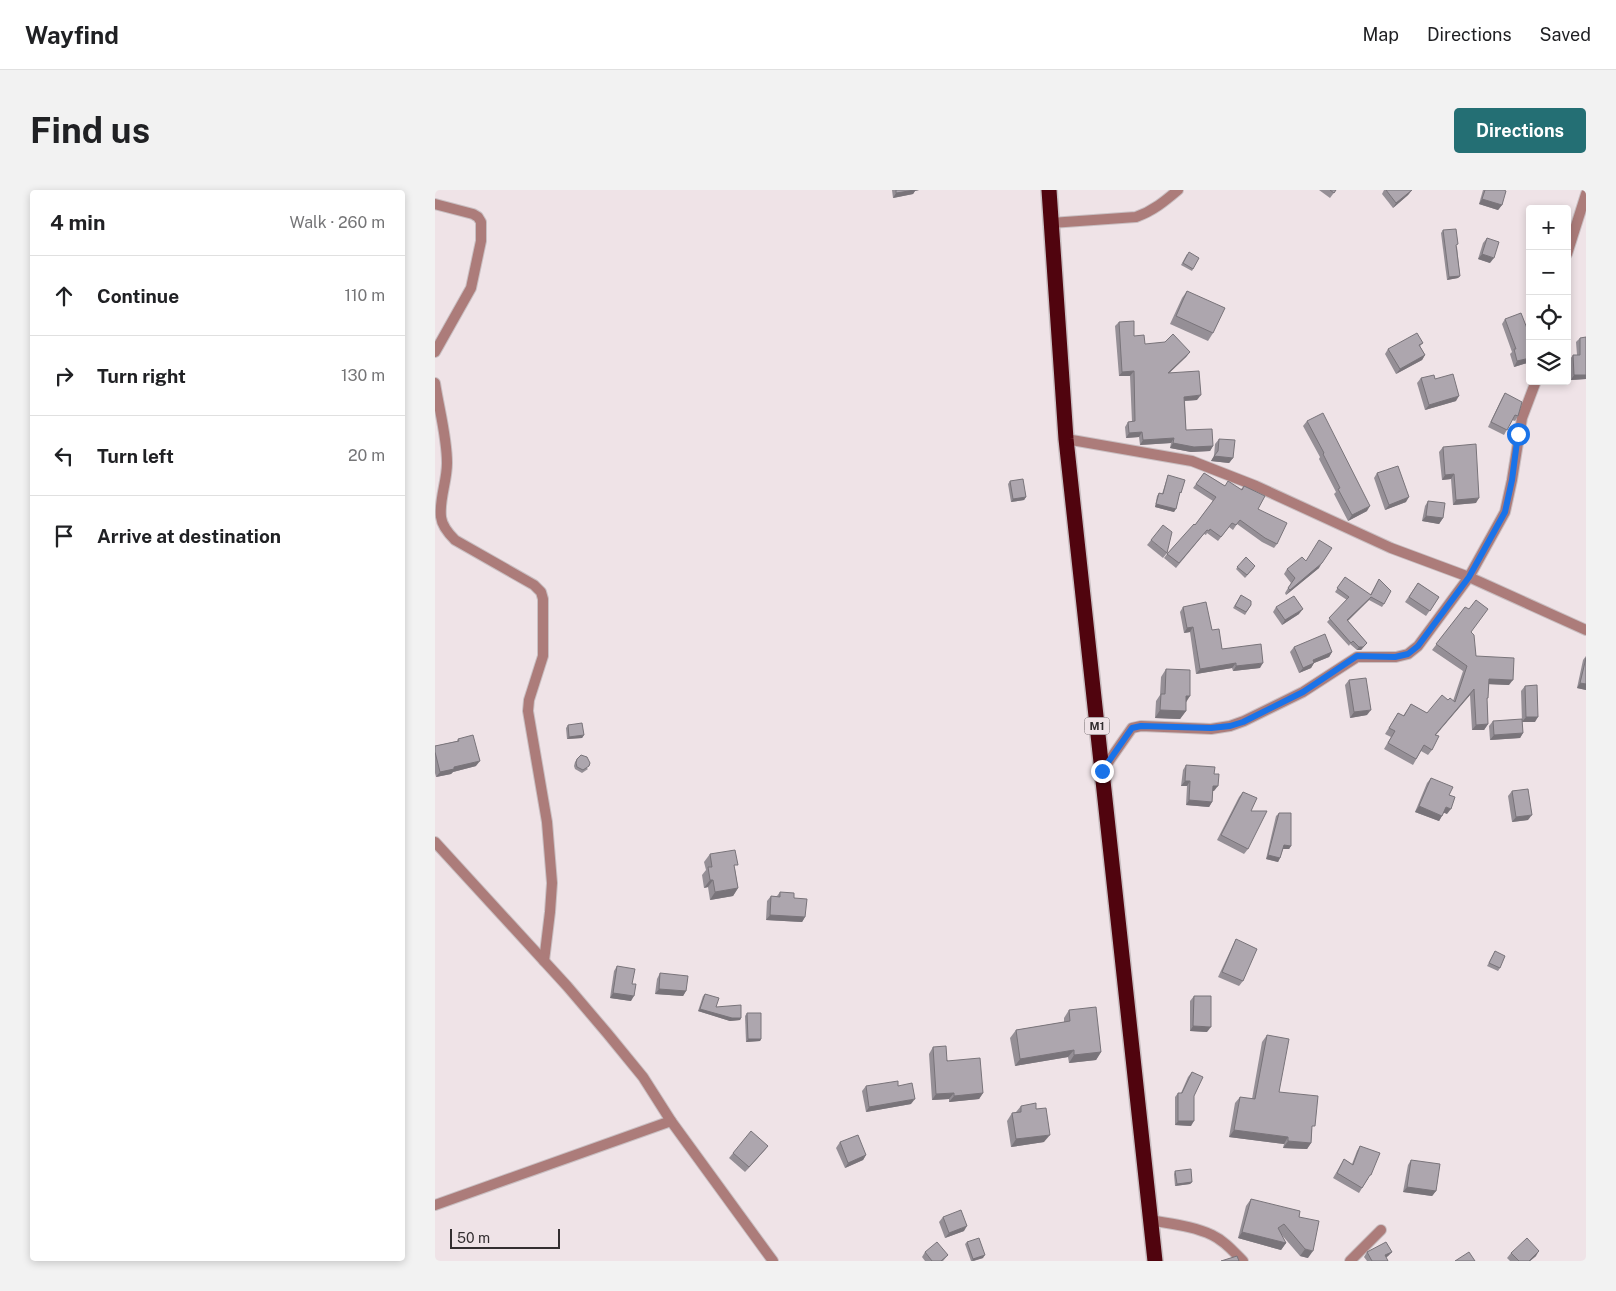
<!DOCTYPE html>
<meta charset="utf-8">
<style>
:root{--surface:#fff;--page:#f2f2f2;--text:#202124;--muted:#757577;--line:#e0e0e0;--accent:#246f74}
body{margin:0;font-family:"Public Sans",sans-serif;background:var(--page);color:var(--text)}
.controls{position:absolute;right:15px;top:15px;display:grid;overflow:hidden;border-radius:5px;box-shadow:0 2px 8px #0003}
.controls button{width:45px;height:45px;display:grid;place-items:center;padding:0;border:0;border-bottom:1px solid var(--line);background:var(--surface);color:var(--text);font:25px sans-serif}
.scale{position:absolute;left:15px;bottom:12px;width:110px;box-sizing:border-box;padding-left:5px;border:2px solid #332e30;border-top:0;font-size:14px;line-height:18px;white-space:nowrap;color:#332e30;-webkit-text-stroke:4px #efe3e7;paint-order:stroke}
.stop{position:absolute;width:15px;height:15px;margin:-11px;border:4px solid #1a73e8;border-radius:50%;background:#fff}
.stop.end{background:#1a73e8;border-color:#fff;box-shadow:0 1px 5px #0008}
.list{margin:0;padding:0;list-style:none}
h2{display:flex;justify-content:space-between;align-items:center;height:65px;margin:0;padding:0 20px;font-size:21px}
h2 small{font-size:16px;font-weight:400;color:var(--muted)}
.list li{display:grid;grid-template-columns:32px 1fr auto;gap:15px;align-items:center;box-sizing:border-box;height:80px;padding:0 20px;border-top:1px solid var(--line)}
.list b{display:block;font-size:19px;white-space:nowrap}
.list em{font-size:16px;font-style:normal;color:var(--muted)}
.icon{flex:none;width:28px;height:28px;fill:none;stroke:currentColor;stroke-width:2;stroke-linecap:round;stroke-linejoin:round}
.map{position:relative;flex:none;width:1151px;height:1071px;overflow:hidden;border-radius:5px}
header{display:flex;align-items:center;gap:30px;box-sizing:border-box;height:70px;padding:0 25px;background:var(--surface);border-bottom:1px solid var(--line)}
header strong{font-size:24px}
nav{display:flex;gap:28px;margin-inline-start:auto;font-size:18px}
.intro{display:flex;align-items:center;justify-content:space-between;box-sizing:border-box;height:120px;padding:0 30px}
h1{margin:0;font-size:35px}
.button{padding:12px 22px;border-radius:5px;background:var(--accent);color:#fff;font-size:18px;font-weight:700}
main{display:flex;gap:30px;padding:0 30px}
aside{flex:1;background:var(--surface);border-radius:5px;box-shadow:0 2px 8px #0003}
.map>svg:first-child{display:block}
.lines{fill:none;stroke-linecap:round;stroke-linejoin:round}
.street-casing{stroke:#c9bfc2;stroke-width:12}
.highway-casing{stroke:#c9bfc2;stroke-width:18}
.street{stroke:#ac7c7a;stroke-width:10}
.highway{stroke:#50040e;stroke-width:15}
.wall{fill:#958f96}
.shaded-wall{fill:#79747a}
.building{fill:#ada6ae;stroke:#79747a}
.route{stroke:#1a73e8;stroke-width:6}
.labels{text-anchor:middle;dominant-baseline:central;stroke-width:4;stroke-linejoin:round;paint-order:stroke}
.shield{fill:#efe3e7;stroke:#6b6467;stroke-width:1}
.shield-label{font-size:11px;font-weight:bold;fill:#332e30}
</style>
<header>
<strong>Wayfind</strong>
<nav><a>Map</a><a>Directions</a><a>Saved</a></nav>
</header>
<div class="intro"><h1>Find us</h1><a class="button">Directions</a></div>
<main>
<aside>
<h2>4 min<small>Walk · 260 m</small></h2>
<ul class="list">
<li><svg class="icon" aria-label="ahead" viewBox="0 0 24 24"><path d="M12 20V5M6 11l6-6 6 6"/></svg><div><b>Continue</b></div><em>110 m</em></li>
<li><svg class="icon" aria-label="right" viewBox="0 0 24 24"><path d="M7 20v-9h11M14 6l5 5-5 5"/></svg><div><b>Turn right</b></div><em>130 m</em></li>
<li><svg class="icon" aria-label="left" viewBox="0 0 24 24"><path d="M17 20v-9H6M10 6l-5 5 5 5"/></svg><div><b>Turn left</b></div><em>20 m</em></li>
<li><svg class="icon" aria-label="arrive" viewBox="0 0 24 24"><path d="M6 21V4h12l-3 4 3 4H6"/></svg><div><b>Arrive at destination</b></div></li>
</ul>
</aside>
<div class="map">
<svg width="1151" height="1071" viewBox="0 0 1151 1071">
<rect width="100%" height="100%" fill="#efe3e7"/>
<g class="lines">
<g class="street-casing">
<g id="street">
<polyline points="0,14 38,24 43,27 46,32 46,51 36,98 0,162"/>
<path d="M616 33 701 27C718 21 730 11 743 0"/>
<polyline points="1132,64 1151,4"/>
<path d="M0 193C4 219 12 247 12 273 12 292 4 309 6 327 7 336 13 343 20 350L99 395 106 402 108 409V466L94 510 93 521 112 632 117 693 115 722 109 771"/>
<polyline points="631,249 757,271 821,296 956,358 1034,387 1151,440"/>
<polyline points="667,581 697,538 706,536 776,539 795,536 809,531 868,502 922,467 961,467 973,464 983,456 1034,387 1070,322 1077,290 1087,228 1101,191"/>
<polyline points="0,652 132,796 172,843 208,887 236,931 338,1071"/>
<polyline points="0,1015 236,931"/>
<path d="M715 1030C736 1034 758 1036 777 1045 790 1051 799 1062 808 1071"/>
<polyline points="915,1071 946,1040"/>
</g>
</g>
<g class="highway-casing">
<polyline id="highway" points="614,0 631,249 720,1071"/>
</g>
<use href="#street" class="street"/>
<use href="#highway" class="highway"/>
</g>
<g class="wall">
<polygon points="457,0 484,0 480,1 478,4 458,8"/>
<polygon points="884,0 901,0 895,8"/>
<polygon points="949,0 977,0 973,5 958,18 947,4"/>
<polygon points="1048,0 1069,0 1067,15 1063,20 1044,14"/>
<polygon points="1008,40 1022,57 1025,86 1023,88 1012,90 1006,43"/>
<polygon points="1052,48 1055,73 1043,69 1048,53"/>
<polygon points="752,64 758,79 757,81 746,75"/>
<polygon points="752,101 778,143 773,151 735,134 747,108"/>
<polygon points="1070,129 1095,146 1095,172 1079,177 1075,164 1077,162 1067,134"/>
<polygon points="684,132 699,146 710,154 755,162 751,167 734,183 762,210 750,211 751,240 778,256 775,261 756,262 735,258 736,253 705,255 704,247 691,248 690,237 693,232 697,232 695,186 684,186 680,136"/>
<polygon points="1145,148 1151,189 1136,190 1135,169 1138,165 1142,165 1141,152"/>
<polygon points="988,153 985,156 990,165 987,170 961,184 950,164 953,159"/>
<polygon points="986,188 1000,189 1021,211 990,220 982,193"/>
<polygon points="1070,203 1083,226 1080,231 1077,230 1069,245 1053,237 1067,208"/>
<polygon points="872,231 932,321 913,331 899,304 901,302 884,269 885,267 868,236"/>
<polygon points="784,249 798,268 794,273 776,271 779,266 780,254"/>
<polygon points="1008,257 1041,313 1018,315 1016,289 1007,290 1004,262"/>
<polygon points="769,283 790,296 806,299 809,296 823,319 842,354 839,358 827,352 802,334 798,340 794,337 783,351 772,343 771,345 769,344 741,378 729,368 732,364 760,335 778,311 758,298"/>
<polygon points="942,283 971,312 950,320 939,288"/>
<polygon points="733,285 745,305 744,305 739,322 720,317 722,306 724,303 727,304 732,288"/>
<polygon points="575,291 591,307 589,310 576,312 573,294"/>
<polygon points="993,311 1008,328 1004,334 987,331 990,316"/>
<polygon points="716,350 732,363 728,368 712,355"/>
<polygon points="811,367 819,378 810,388 801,379"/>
<polygon points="871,371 884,378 851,405 850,403 856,393 849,384 852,379"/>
<polygon points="910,387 935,405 944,389 949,414 947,417 934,410 913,431 932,453 926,460 922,460 915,454 914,456 892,432 912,410 900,402"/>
<polygon points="983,393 1004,407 991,426 970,412"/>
<polygon points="806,405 816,415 810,425 798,418"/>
<polygon points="748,417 777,440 787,459 825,478 798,481 797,478 761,484 755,442 749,443 745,422"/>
<polygon points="841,417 864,424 847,435 838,422"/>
<polygon points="1030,417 1036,442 1041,466 1074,495 1054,494 1052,510 1053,534 1049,540 1037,540 1035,505 1001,545 997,560 993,565 986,561 978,575 949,559 956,547 950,544 963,523 968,526 976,514 992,523 1013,510 1018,511 1028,481 997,460"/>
<polygon points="859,457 897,462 894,467 879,473 876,478 864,483 855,462"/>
<polygon points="1151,466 1151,500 1142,498 1148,470"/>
<polygon points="731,479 751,512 751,521 745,529 720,528 721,511 725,505 726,487"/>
<polygon points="914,490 932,525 915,528 910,495"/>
<polygon points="1090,496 1100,532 1087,532 1086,501"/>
<polygon points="1058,531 1088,543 1085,548 1055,550 1054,536"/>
<polygon points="133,535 149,545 147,548 132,549 131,538"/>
<polygon points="23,549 41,576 18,582 16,584 1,587 0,583 0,556 22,551"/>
<polygon points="142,569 153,579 147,583 140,579 139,576 140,572"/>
<polygon points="751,575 779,601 778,601 777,612 774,617 751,615 752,596 746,596 748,580"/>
<polygon points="996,588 1012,624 1009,622 1004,631 980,622 992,593"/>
<polygon points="1077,601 1093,630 1077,632 1073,606"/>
<polygon points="808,602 816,621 813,659 809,664 782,650 804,607"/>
<polygon points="844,623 856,656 854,659 848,659 845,668 843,672 831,669 841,626"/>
<polygon points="275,664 300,679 303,698 298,706 275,710 273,697 269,698 267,685 271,680 269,672"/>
<polygon points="345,702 359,708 370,727 367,732 331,730 332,711 336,706 342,706"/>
<polygon points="801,749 808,791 804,796 783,787 798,755"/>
<polygon points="1060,761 1065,778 1063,781 1052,776"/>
<polygon points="182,776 197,794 196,811 175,808 179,781"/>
<polygon points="225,783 251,801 248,806 220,804 222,789"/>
<polygon points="270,804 281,817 306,828 305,830 295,831 263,821 268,806"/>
<polygon points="759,806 772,842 755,841 755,811"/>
<polygon points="634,820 666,862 661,870 634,873 633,867 580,876 575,848 581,840 629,832 629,828"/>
<polygon points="312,823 326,849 325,851 311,852 310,826"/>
<polygon points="832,845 844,902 877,940 876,953 872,959 848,958 849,954 794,947 800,913 805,907 817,909 827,852"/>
<polygon points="498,857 548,903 544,909 514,912 514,909 497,910 494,864"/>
<polygon points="757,882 759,906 756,936 740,935 740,907 743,903 746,903 753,887"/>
<polygon points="431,896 463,896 476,914 431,922 427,901"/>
<polygon points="586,916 601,919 609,952 576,957 572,931 577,923 581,922"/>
<polygon points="405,952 431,965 428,970 410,978 401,958"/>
<polygon points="333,956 310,982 294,968 298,963"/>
<polygon points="925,956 933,990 932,990 924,1003 898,988 909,969 917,974 922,961"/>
<polygon points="976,970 1001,1001 997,1006 968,1002 973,975"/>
<polygon points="740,981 757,992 755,994 740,996 739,984"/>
<polygon points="816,1009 864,1027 873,1068 865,1066 846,1044 851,1053 846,1060 803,1048 811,1016"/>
<polygon points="508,1027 529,1041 510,1048 504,1032"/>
<polygon points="532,1052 548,1068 539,1071 536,1071 530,1054"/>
<polygon points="490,1062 513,1065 508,1071 490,1071 487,1067"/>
<polygon points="932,1062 957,1062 951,1068 953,1071 932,1071 929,1067"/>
<polygon points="1076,1063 1101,1066 1095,1071 1075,1071 1072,1068"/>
</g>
<g class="shaded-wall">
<polygon points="478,0 484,0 480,1 478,4 458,8 461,3"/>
<polygon points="977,0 973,5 958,18 961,13"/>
<polygon points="1047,9 1067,15 1063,20 1044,14"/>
<polygon points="1047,64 1059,68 1055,73 1043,69"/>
<polygon points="1025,86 1023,88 1012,90 1014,87"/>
<polygon points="755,162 751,167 729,188 733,183"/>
<polygon points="990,165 987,170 961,184 965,179"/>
<polygon points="1095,168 1095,172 1079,177 1082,171"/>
<polygon points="699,181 695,186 684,186 687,182"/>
<polygon points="1139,185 1151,185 1151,189 1136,190"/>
<polygon points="766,205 762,210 746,211 749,207"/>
<polygon points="1024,206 1021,211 990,220 994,215"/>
<polygon points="707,242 704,247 691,248 694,243"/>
<polygon points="739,248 736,253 705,255 708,250"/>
<polygon points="738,253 778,256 775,261 756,262 735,258"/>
<polygon points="779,266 798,268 794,273 776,271"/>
<polygon points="1019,284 1016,289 1007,290 1010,285"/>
<polygon points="591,307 589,310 576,312 578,309"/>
<polygon points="974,307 971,312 950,320 954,315"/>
<polygon points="1044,308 1041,313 1018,315 1021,310"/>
<polygon points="721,314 741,319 739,322 720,317"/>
<polygon points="935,316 932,321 913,331 917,325"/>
<polygon points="991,326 1008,328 1004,334 987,331"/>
<polygon points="887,373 884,378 851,405 855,400"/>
<polygon points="936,407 934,410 910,433 912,430"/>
<polygon points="868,419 864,424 847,435 850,430"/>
<polygon points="758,437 755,442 749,443 752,438"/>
<polygon points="932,453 926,460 922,460 924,457"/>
<polygon points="897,462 894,467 879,473 876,478 864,483 868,478 878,470"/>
<polygon points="801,473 797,478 761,484 765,479"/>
<polygon points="828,473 825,478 798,481 801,476"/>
<polygon points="1054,489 1078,490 1074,495 1050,494"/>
<polygon points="1145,493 1151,494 1151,500 1142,498"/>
<polygon points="1039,499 1035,505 996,550 1000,545"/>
<polygon points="751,506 755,506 750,514"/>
<polygon points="725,520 751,521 745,529 720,528"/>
<polygon points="936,520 932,525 915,528 919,522"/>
<polygon points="1091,527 1103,527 1100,532 1087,532"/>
<polygon points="1053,534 1049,540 1037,540 1041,535"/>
<polygon points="1088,543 1085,548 1055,550 1059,545"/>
<polygon points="149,545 147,548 132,549 134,547"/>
<polygon points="45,571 41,576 18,582 16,584 1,587 5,582 19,577"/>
<polygon points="750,591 755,591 752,596 746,596"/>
<polygon points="778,596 783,596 779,601 775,601"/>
<polygon points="754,610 777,612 774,617 751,615"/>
<polygon points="984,616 1007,626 1004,631 980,622"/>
<polygon points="1011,617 1016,619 1012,624 1007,622"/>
<polygon points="1097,625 1093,630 1077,632 1081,627"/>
<polygon points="849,655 856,656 854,659 846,659"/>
<polygon points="833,665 845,668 843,672 831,669"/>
<polygon points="275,690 278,690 273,697 269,698"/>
<polygon points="303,698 298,706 275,710 280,702"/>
<polygon points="335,725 370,727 367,732 331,730"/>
<polygon points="224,799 251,801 248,806 220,804"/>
<polygon points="178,803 199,806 196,811 175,808"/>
<polygon points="265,819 306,828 305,830 295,831 263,821"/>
<polygon points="758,836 776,837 772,842 755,841"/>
<polygon points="313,849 326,849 325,851 311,852"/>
<polygon points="639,860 633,867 580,876 585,869"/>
<polygon points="666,862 661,870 634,873 639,865"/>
<polygon points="519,903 514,909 497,910 501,904"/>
<polygon points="548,903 544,909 514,912 519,906"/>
<polygon points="480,909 476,914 431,922 434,917"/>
<polygon points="743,931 759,931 756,936 740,935"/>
<polygon points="799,940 853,947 849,954 794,947"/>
<polygon points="615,945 609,952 576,957 581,949"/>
<polygon points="853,951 876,953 872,959 848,958"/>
<polygon points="333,956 329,961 310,982 314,977"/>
<polygon points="431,965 428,970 410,978 413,973"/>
<polygon points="757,992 755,994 740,996 742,994"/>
<polygon points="972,997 1001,1001 997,1006 968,1002"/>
<polygon points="532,1036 529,1041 510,1048 514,1043"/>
<polygon points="807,1042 851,1053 846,1060 803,1048"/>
<polygon points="870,1059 878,1061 873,1068 865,1066"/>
<polygon points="1104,1061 1101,1066 1095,1071 1094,1071"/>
<polygon points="957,1062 953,1066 946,1070 950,1065"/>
<polygon points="550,1065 548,1068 537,1071 538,1069"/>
</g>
<g class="building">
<polygon points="461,0 480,0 461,3"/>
<polygon points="895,0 901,0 899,3"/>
<polygon points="951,0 977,0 961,13"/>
<polygon points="1050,0 1069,0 1071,1 1067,15 1047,9"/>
<polygon points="1021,39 1023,54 1021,55 1025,86 1014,87 1008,40"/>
<polygon points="1052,48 1064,52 1059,68 1047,64"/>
<polygon points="754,62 764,68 758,79 748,73"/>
<polygon points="752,101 790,118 778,143 741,126"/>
<polygon points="1086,123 1095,146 1095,168 1082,171 1079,159 1081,159 1070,129"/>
<polygon points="699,131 699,146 709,145 710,154 730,152 738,144 755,162 733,183 764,181 766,205 749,207 751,240 777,239 778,256 759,257 738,253 739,248 708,250 707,242 694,243 693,232 700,231 699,181 687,182 684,132"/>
<polygon points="982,143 988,153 984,155 990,165 965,179 953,159"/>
<polygon points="1151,147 1151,185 1139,185 1138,165 1145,165 1145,148"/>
<polygon points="1018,184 1024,206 994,215 986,188 999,185 1000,189"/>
<polygon points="1070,203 1087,212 1083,226 1080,225 1072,240 1056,232"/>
<polygon points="888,223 935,316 917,325 903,299 905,298 888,264 889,263 872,231"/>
<polygon points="784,249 800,250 798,268 779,266 783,261"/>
<polygon points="1041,254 1044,308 1021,310 1019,284 1010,285 1008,257"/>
<polygon points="963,276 974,307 954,315 942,283"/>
<polygon points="769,283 790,296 793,291 807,300 809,296 830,306 823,319 852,333 842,354 830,348 805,330 801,335 797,333 786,347 775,339 774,341 772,340 744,373 732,364 759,334 760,335 781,307 761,294"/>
<polygon points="733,285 750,290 746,303 745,302 741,319 721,314 724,303 728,304"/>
<polygon points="588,289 591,307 578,309 575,291"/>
<polygon points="993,311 1010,313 1008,328 991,326"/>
<polygon points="728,335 737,342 732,363 716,350"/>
<polygon points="884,350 897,358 887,373 855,400 853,398 860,388 852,379 867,367 871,371"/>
<polygon points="811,367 820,376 812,385 802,377"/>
<polygon points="910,387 936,405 944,389 956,401 949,414 936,407 912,430 932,453 928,457 924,457 918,451 916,453 894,428 914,407 902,398"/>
<polygon points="983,393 1004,407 995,421 974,407"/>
<polygon points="806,405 816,411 816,415 811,422 800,416"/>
<polygon points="859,406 868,419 850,430 841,417"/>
<polygon points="1041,410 1053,419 1036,442 1039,445 1041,466 1079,468 1078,490 1054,489 1053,508 1052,508 1053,534 1041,535 1039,499 1000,545 1004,546 997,560 989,555 981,569 953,553 960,541 954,538 963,523 969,526 976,514 992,523 1007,505 1013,510 1015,508 1020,512 1032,476 1001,454 1030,417 1034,419"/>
<polygon points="771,412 777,440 784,439 787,459 826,454 828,473 801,476 801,473 765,479 758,437 752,438 748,417"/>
<polygon points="890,444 897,462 878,470 879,473 868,478 859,457"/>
<polygon points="1151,468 1151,494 1145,493"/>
<polygon points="731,479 755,480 755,506 751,506 751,521 725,520 726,504 730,504"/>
<polygon points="931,488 936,520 919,522 914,490"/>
<polygon points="1102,495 1103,527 1091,527 1090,496"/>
<polygon points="1087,529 1088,543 1059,545 1058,531"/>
<polygon points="147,533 149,545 134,547 133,535"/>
<polygon points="38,545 45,571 19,577 19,579 5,582 0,562 0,556 24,551 23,549"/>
<polygon points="146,565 152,567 155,573 154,576 148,580 142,577 141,573 142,569"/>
<polygon points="751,575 780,577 779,584 784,584 783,596 778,596 777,612 754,610 755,591 750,591"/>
<polygon points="996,588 1018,597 1014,605 1020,607 1016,619 1011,617 1007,626 984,616"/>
<polygon points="1093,599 1097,625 1081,627 1077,601"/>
<polygon points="808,602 822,608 816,621 832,621 813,659 786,645"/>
<polygon points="844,623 856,623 856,656 849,655 845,668 833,665"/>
<polygon points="300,660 303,675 299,675 303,698 280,702 278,690 275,690 273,677 277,677 275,664"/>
<polygon points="345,702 359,703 359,708 372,709 370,727 335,725 336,706 345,707"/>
<polygon points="801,749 822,759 808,791 787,782"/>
<polygon points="1060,761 1070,766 1065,778 1054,773"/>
<polygon points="182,776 200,779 197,794 201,794 199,806 178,803"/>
<polygon points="225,783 253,786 251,801 224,799"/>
<polygon points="270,804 284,808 281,817 306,815 306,828 297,828 265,819"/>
<polygon points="759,806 776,806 776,837 758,836"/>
<polygon points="661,817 666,862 639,865 639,860 585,869 581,840 635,831 634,820"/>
<polygon points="312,823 326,823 326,849 313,849"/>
<polygon points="832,845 854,849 844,902 883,906 880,936 877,936 876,953 853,951 853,947 799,940 805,907 820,909"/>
<polygon points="511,856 512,871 545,868 548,903 519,906 519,903 501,904 498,857"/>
<polygon points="757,882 768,887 759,906 759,931 743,931 743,903 747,903"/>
<polygon points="463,891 463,896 477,893 480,909 434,917 431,896"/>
<polygon points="601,913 601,919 611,918 615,945 581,949 577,923 586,922 586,916"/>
<polygon points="316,941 333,956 314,977 298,963"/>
<polygon points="423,945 431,965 413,973 405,952"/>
<polygon points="925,956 945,963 936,985 935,985 927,998 902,983 909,969 918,975"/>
<polygon points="976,970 1005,974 1001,1001 972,997"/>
<polygon points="756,979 757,992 742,994 740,981"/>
<polygon points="816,1009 865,1021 864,1027 884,1031 878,1061 870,1059 849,1034 843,1038 851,1053 807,1042"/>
<polygon points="526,1020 532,1036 514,1043 508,1027"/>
<polygon points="544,1048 550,1065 538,1069 532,1052"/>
<polygon points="1092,1048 1104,1061 1094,1071 1084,1071 1076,1063"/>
<polygon points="502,1052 513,1065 506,1071 497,1071 490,1062"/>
<polygon points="951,1052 957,1062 950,1065 953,1071 937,1071 932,1062"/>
<polygon points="1034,1062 1040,1071 1020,1071"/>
<polygon points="802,1066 804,1071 786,1071"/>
</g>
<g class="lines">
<polyline class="route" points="667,581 697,538 706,536 776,538 795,536 808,532 868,502 922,466 960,467 973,464 983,456 1034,387 1070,322 1077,290 1083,244"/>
</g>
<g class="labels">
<rect class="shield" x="649.5" y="527.5" width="25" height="17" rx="4"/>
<g class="shield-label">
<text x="662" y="536">M1</text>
</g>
</g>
</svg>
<div class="controls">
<button>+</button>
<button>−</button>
<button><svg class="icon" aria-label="locate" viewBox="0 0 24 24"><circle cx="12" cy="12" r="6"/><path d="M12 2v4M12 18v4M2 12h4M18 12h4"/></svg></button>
<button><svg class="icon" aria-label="layers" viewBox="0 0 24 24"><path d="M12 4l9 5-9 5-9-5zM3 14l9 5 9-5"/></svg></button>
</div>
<div class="scale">50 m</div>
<div class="stop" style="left:1083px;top:244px"></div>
<div class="stop end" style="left:667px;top:581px"></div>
</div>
</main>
